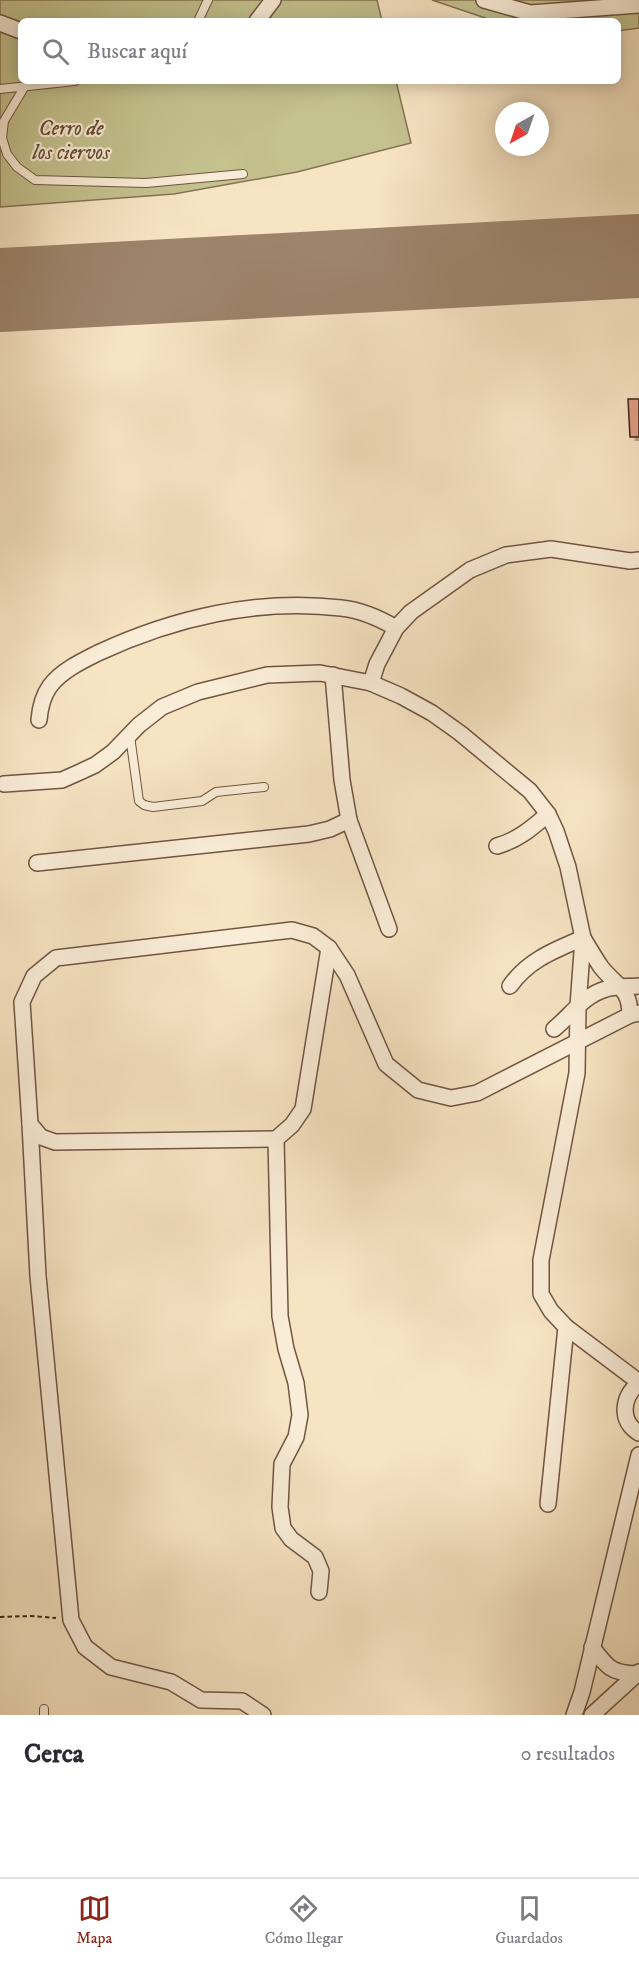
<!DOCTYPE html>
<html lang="es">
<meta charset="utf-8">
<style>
:root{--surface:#fff;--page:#f2f2f3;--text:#2b2b33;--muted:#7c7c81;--line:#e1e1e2;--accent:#8f2418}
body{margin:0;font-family:"IM FELL DW Pica",serif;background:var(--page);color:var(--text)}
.compass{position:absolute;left:495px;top:102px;width:54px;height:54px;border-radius:50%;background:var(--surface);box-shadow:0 3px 15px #0003;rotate:220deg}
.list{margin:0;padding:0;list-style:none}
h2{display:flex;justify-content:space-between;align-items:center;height:78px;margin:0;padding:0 24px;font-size:26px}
h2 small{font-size:20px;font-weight:400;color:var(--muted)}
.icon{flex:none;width:33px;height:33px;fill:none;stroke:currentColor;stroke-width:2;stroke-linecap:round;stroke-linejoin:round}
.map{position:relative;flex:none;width:639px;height:1715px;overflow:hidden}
.search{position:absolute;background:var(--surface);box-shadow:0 3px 15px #0003;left:18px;right:18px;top:18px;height:66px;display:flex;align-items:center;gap:15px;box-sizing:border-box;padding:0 21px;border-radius:9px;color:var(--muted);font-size:22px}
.sheet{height:162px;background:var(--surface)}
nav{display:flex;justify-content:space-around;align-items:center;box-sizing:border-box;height:84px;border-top:2px solid var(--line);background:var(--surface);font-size:16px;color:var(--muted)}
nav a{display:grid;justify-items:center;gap:3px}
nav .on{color:var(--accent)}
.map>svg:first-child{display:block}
.green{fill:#c4c28f;stroke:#847452;stroke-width:1.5}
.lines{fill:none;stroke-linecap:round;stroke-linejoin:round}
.runway{stroke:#9e846c;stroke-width:84}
.building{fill:#de9e88;stroke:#442516;stroke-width:1.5;filter:url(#shadow)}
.lane-casing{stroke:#715541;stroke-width:10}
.street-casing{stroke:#715541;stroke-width:18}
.path{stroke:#442516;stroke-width:2;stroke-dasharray:4.5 3;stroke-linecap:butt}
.lane{stroke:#faedd8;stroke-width:8}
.street{stroke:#faedd8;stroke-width:15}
.labels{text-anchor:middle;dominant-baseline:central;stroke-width:4.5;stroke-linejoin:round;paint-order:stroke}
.park-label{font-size:21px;font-style:italic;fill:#644c34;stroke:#faedd8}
</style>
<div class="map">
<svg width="639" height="1715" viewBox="0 0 639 1715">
<defs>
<filter id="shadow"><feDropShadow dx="5.5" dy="5.5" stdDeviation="0" flood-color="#0004"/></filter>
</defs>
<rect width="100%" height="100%" fill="#f7e4c3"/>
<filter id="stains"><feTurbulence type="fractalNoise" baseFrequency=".00333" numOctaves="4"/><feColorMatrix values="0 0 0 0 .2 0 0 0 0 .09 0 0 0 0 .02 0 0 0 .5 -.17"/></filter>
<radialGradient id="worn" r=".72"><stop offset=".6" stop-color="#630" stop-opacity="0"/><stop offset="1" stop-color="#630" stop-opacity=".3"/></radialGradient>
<g class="green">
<polygon points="0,0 377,0 382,21 21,21 21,81 396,81 411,143 297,172 174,194 0,207"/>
<polygon points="432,0 639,0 639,28 618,31 618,21 494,21"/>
</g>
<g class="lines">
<polyline class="runway" points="0,290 639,256"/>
</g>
<polygon class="building" points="628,399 639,399 639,437 630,437"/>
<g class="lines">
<g class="lane-casing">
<g id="lane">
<polyline points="198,21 208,0"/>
<polyline points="25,86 4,121 2,138 7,154 17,167 35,180 146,183 243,174"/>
<polyline points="0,89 75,81"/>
<polyline points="130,736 139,801 144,805 153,807 202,801 216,792 264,787"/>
<polyline points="44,1709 44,1715"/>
</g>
</g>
<g class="street-casing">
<g id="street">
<polyline points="484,0 530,13 639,5"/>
<polyline points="257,21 273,0"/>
<polyline points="0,23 21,31"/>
<polyline points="333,675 342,780 349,820 389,929"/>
<polyline points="371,683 377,664 396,628 411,612 470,570 506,555 551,549 630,561 639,560"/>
<path d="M39 720C40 708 42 697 50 686 61 671 82 661 98 653 173 618 258 598 341 608 361 610 379 618 396 628"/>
<polyline points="4,784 62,780 80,772 95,765 113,752 139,725 162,707 198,692 267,675 320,673 371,683 401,696 432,713 460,733 530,791 548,814 556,831 568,867 583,938 578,1006 577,1073 541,1260 541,1294 551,1311 566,1327 639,1382"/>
<path d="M497 846C518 840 532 828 548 814"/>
<polyline points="37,863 309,834 330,829 349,820"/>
<path d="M583 938C589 948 595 958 601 967 616 986 630 988 630 1015"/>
<path d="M510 986C528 960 555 950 583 938"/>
<path d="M554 1029C571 1015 584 995 606 989 616 986 629 987 639 986"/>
<polyline points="30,1124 38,1276 71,1620 85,1647 111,1667 171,1682 201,1700 242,1701 263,1715"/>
<polyline points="276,1139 55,1142 41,1137 30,1124 22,1002 34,976 56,958 292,930 313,936 329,948 347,975 386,1064 418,1090 451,1098 477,1093 630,1015 639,1013"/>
<path d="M639 1383C622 1397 619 1421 639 1433"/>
<polyline points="548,1504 566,1327"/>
<polyline points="319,1592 321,1571 315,1557 291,1539 283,1528 280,1507 282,1464 296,1437 300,1415 296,1383 286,1349 280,1316 276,1139 292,1125 303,1109 329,948"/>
<path d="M592 1647C607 1667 611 1673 636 1674"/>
<polyline points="574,1715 582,1692 639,1455"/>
<polyline points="592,1715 639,1672"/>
</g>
</g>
<polyline class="path" points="0,1617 31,1616 56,1618"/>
<use href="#lane" class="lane"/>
<use href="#street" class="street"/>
</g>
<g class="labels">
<g class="park-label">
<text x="71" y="129">Cerro de<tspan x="71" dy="24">los ciervos</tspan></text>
</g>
</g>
<rect width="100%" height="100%" filter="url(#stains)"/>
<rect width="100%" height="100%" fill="url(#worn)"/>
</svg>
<svg class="compass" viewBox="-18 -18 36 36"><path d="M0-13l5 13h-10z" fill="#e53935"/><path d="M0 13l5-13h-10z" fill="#7c7c81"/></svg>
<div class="search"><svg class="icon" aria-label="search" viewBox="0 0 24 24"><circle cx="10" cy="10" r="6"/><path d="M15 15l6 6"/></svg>Buscar aquí</div>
</div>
<section class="sheet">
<h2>Cerca<small>0 resultados</small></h2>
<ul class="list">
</ul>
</section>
<nav>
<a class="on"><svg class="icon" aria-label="map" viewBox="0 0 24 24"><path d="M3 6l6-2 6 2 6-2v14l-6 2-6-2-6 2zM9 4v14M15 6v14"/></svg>Mapa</a>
<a><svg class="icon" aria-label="directions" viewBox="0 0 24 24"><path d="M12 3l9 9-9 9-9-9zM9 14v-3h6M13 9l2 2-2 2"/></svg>Cómo llegar</a>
<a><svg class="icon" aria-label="saved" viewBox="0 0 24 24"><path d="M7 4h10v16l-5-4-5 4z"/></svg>Guardados</a>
</nav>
